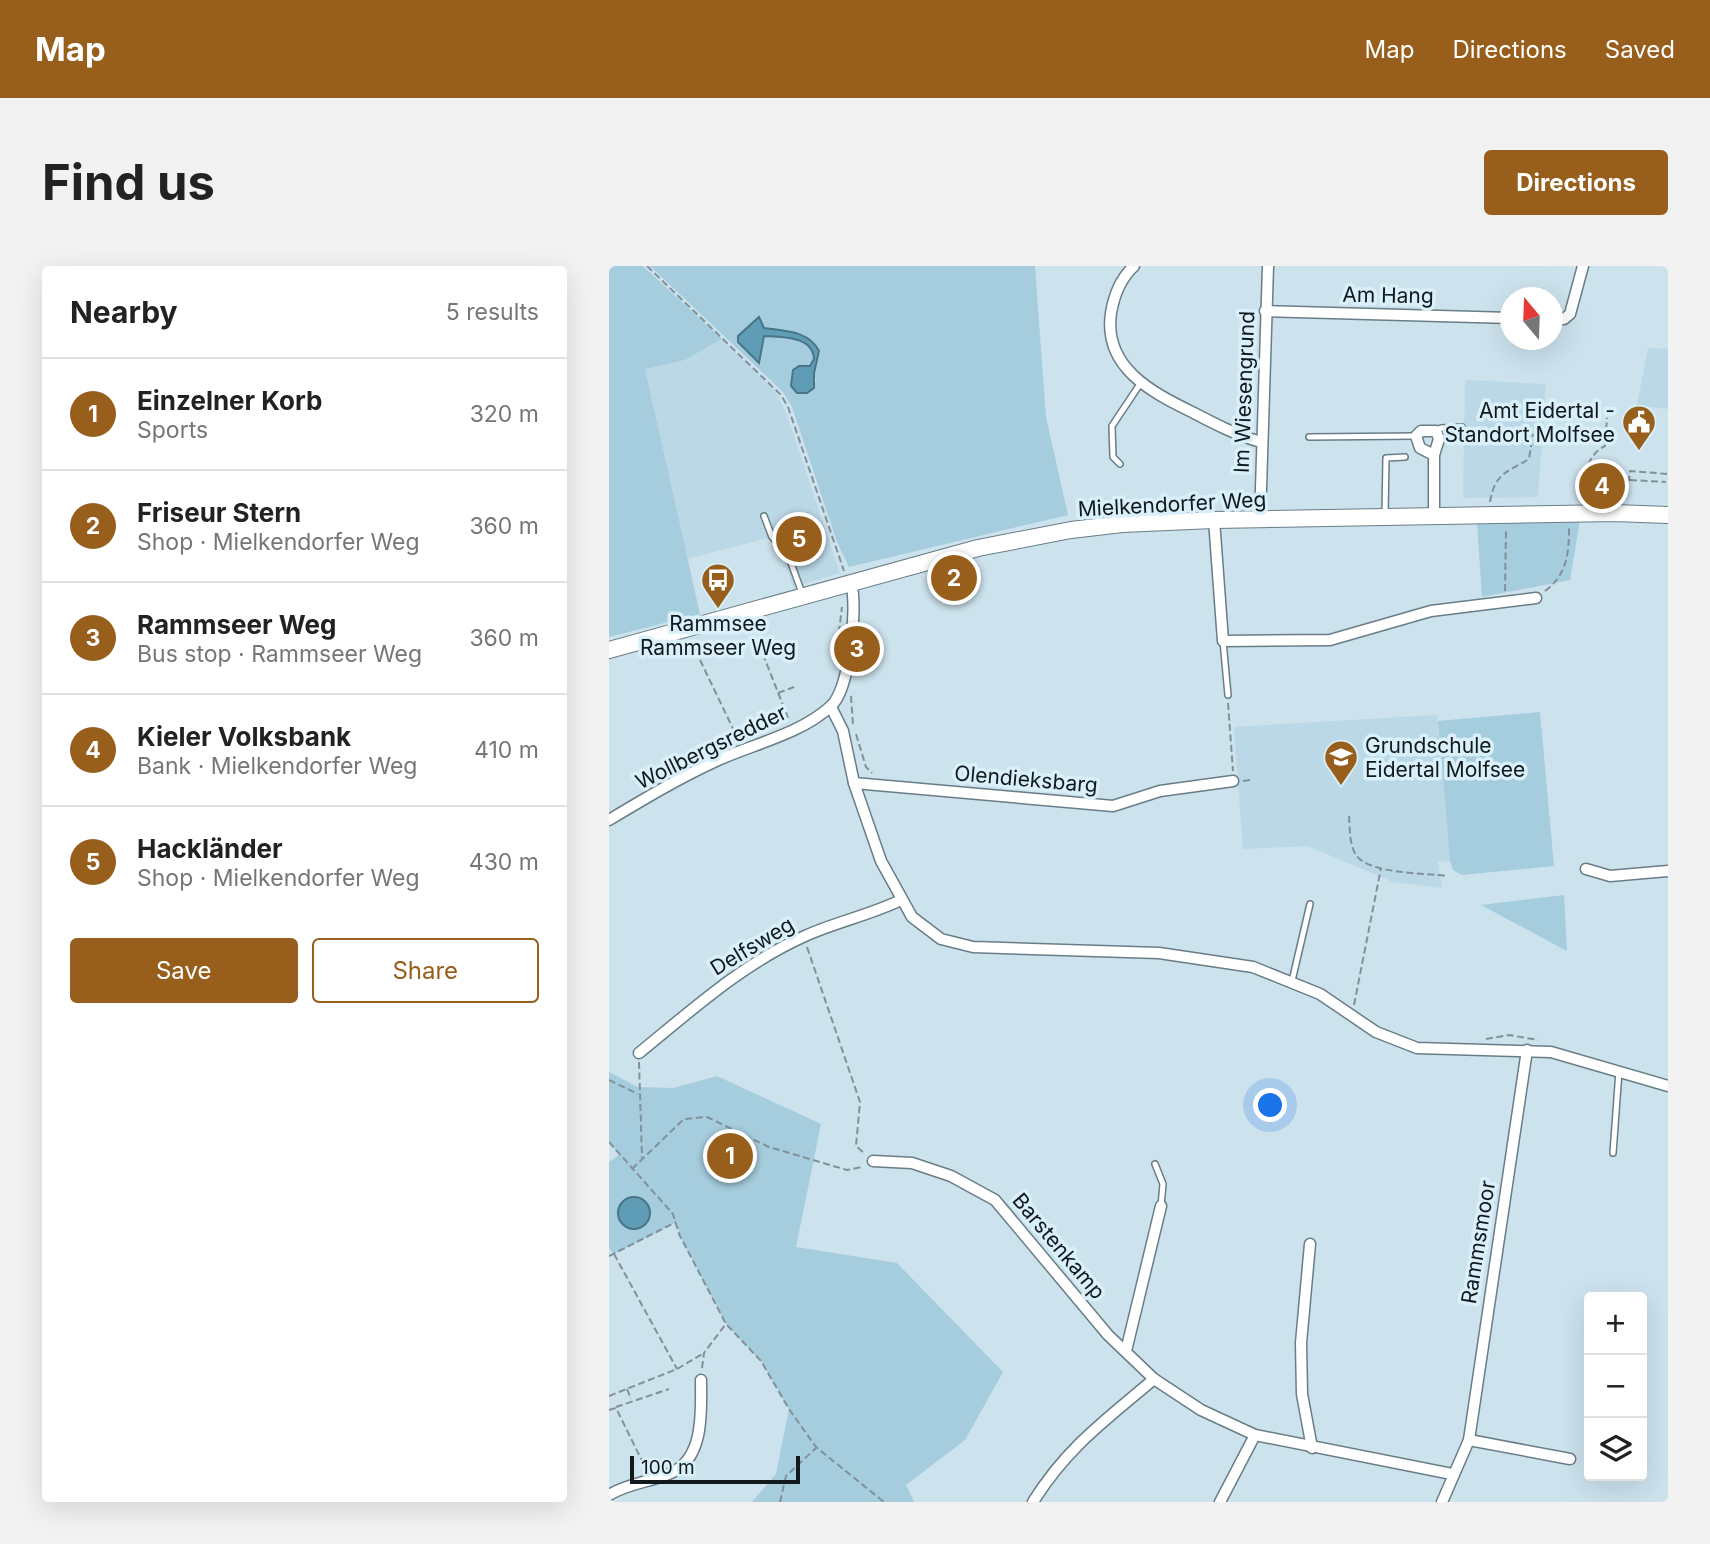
<!DOCTYPE html>
<meta charset="utf-8">
<style>
:root{--surface:#fff;--page:#f2f2f2;--text:#222;--muted:#767676;--line:#e0e0e0;--accent:#975f1b}
body{margin:0;font-family:Inter,sans-serif;background:var(--page);color:var(--text)}
.controls{position:absolute;right:21px;bottom:21px;display:grid;overflow:hidden;border-radius:7px;box-shadow:0 7px 28px #0002}
.controls button{width:63px;height:63px;display:grid;place-items:center;padding:0;border:0;border-bottom:2px solid var(--line);background:var(--surface);color:var(--text);font:35px sans-serif}
.compass{position:absolute;left:891px;top:21px;width:63px;height:63px;border-radius:50%;background:var(--surface);box-shadow:0 7px 28px #0002;rotate:341deg}
.scale{position:absolute;left:21px;bottom:18px;width:170px;box-sizing:border-box;padding-left:7px;border:4px solid #11191c;border-top:0;font-size:19px;line-height:24px;white-space:nowrap;color:#11191c;-webkit-text-stroke:5px #d9f0fa;paint-order:stroke}
.you{position:absolute;left:662px;top:840px;width:24px;height:24px;margin:-18px;border:5px solid #fff;border-radius:50%;background:#1a73e8;box-shadow:0 0 0 10px #1a73e833}
.badge{display:grid;place-items:center;width:46px;height:46px;border-radius:50%;background:var(--accent);color:#fff;font-size:23px;font-weight:700}
.pin{position:absolute;translate:-50% -50%;border:4px solid #fff;box-shadow:0 2px 7px #0006}
.list{margin:0;padding:0;list-style:none}
h2{display:flex;justify-content:space-between;align-items:center;height:91px;margin:0;padding:0 28px;font-size:30px}
h2 small{font-size:23px;font-weight:400;color:var(--muted)}
.list li{display:grid;grid-template-columns:46px 1fr auto;gap:21px;align-items:center;box-sizing:border-box;height:112px;padding:0 28px;border-top:2px solid var(--line)}
.list b{display:block;font-size:26px;white-space:nowrap}
.list p{margin:0;font-size:23px;white-space:nowrap;color:var(--muted)}
.list em{font-size:23px;font-style:normal;color:var(--muted)}
.actions{display:flex;gap:14px;padding:21px 28px}
.actions a{flex:1;padding:16px 0;border:2px solid var(--accent);border-radius:7px;text-align:center;font-size:24px;color:var(--accent)}
.actions .main{background:var(--accent);color:#fff}
.icon{flex:none;width:38px;height:38px;fill:none;stroke:currentColor;stroke-width:2;stroke-linecap:round;stroke-linejoin:round}
.map{position:relative;flex:none;width:1059px;height:1236px;overflow:hidden;border-radius:7px}
header{display:flex;align-items:center;gap:42px;box-sizing:border-box;height:98px;padding:0 35px;background:var(--accent);color:#fff}
header strong{font-size:33px}
nav{display:flex;gap:38px;margin-inline-start:auto;font-size:24px}
.intro{display:flex;align-items:center;justify-content:space-between;box-sizing:border-box;height:168px;padding:0 42px}
h1{margin:0;font-size:49px}
.button{padding:18px 32px;border-radius:7px;background:var(--accent);color:#fff;font-size:24px;font-weight:700}
main{display:flex;gap:42px;padding:0 42px}
aside{flex:1;background:var(--surface);border-radius:7px;box-shadow:0 7px 28px #0002}
.map>svg:first-child{display:block}
.built{fill:#bad8e6}
.green{fill:#a6cdde;fill-rule:evenodd}
.water{fill:#5f9db6;stroke:#487588;stroke-width:2}
.lines{fill:none;stroke-linecap:round;stroke-linejoin:round}
.lane-casing{stroke:#697d86;stroke-width:8}
.street-casing{stroke:#697d86;stroke-width:13}
.secondary-casing{stroke:#697d86;stroke-width:18}
.path{stroke:#819199;stroke-width:2;stroke-dasharray:7 3.5;stroke-linecap:butt}
.lane{stroke:#fff;stroke-width:5}
.street{stroke:#fff;stroke-width:10}
.secondary{stroke:#fff;stroke-width:16}
.labels{text-anchor:middle;dominant-baseline:central;stroke-width:7;stroke-linejoin:round;paint-order:stroke}
.street-label{font-size:21px;fill:#11191c;stroke:#d9f0fa}
.poi-label{font-size:21px;fill:#11191c;stroke:#d9f0fa;text-anchor:end}
</style>
<header>
<strong>Map</strong>
<nav><a>Map</a><a>Directions</a><a>Saved</a></nav>
</header>
<div class="intro"><h1>Find us</h1><a class="button">Directions</a></div>
<main>
<aside>
<h2>Nearby<small>5 results</small></h2>
<ul class="list">
<li><span class="badge">1</span><div><b>Einzelner Korb</b><p>Sports</p></div><em>320 m</em></li>
<li><span class="badge">2</span><div><b>Friseur Stern</b><p>Shop · Mielkendorfer Weg</p></div><em>360 m</em></li>
<li><span class="badge">3</span><div><b>Rammseer Weg</b><p>Bus stop · Rammseer Weg</p></div><em>360 m</em></li>
<li><span class="badge">4</span><div><b>Kieler Volksbank</b><p>Bank · Mielkendorfer Weg</p></div><em>410 m</em></li>
<li><span class="badge">5</span><div><b>Hackländer</b><p>Shop · Mielkendorfer Weg</p></div><em>430 m</em></li>
</ul>
<div class="actions"><a class="main">Save</a><a>Share</a></div>
</aside>
<div class="map">
<svg width="1059" height="1236" viewBox="0 0 1059 1236">
<rect width="100%" height="100%" fill="#cce2ed"/>
<g class="built">
<polygon points="113,73 167,126 177,146 231,307 184,321 171,283 159,272 78,293 36,103 76,94"/>
<polygon points="1039,82 1059,83 1059,143 1028,139"/>
<polygon points="856,114 937,118 929,231 854,232"/>
<polygon points="828,449 841,595 829,596 833,622 784,616 699,580 634,583 625,461"/>
</g>
<g class="green">
<polygon points="0,0 34,0 113,73 76,94 36,103 91,348 0,371"/>
<path d="M41 0H426L437 151 459 249 240 301 228 276 183 141 174 126ZM150 51 155 62C176 64 200 65 210 85L205 107 207 115 188 127 182 120V112L201 101 205 93C204 69 173 71 154 70L149 97Z"/>
<polygon points="971,254 961,314 873,331 868,256"/>
<polygon points="931,446 945,600 853,609 844,604 841,595 829,455"/>
<polygon points="955,629 958,685 872,639"/>
<polygon points="0,806 29,821 64,822 108,810 212,858 187,981 288,997 394,1106 356,1174 297,1219 305,1236 143,1236 167,1208 180,1143 152,1095 117,1058 70,968 68,956 5,988 0,982 0,896 10,889 0,876"/>
</g>
<g class="water">
<path d="M150 51 155 62C176 65 200 65 210 85L205 107V122L198 127H188L182 120 184 104 190 100H201L205 93C204 70 173 71 155 70L150 97 129 76V70Z"/>
<circle cx="25" cy="947" r="16"/>
</g>
<g class="lines">
<g class="lane-casing">
<g id="lane">
<polyline points="827,165 832,162 853,161"/>
<polyline points="700,171 807,170"/>
<polyline points="511,198 504,191 503,160 531,118"/>
<polyline points="776,249 777,192 796,191"/>
<polyline points="155,250 163,271 178,286 193,327"/>
<polyline points="614,375 619,429"/>
<polyline points="683,715 701,638"/>
<polyline points="1004,887 1010,805"/>
<polyline points="546,898 554,918 552,940"/>
</g>
</g>
<g class="street-casing">
<g id="street">
<path d="M525 0C512 12 505 29 502 47 494 101 542 126 583 146 606 158 627 169 652 176"/>
<polyline points="656,45 902,52"/>
<polyline points="944,53 955,53 961,48 974,0"/>
<polyline points="825,189 811,182 807,170 812,165 827,165 830,173 825,189 825,251"/>
<polyline points="605,254 614,375 721,374 822,345 927,332"/>
<polyline points="651,254 659,0"/>
<polyline points="222,441 234,465 245,517 272,595 303,651 332,673 364,681 550,687 644,701 711,728 767,766 808,782 942,786 1059,820"/>
<polyline points="245,517 504,540 551,525 624,515"/>
<path d="M0 554C35 533 70 512 107 495 144 478 192 468 222 440 241 423 249 340 242 317"/>
<polyline points="977,603 1001,610 1059,605"/>
<path d="M30 787C83 744 133 698 196 670 227 656 261 649 292 634"/>
<polyline points="264,895 303,897 342,910 386,934 499,1069 545,1113 592,1144 646,1169 843,1208"/>
<polyline points="701,978 692,1077 693,1128 703,1182"/>
<polyline points="517,1085 552,940"/>
<polyline points="860,1174 961,1193"/>
<path d="M0 1229C19 1217 42 1216 62 1207 96 1192 92 1144 92 1114"/>
<path d="M424 1236C458 1181 497 1154 545 1113"/>
<polyline points="611,1236 646,1169"/>
<polyline points="833,1236 860,1174 918,784"/>
</g>
</g>
<g class="secondary-casing">
<polyline id="secondary" points="0,384 369,282 462,264 513,258 605,254 1005,247 1059,249"/>
</g>
<g class="path">
<polyline points="38,0 172,129 179,141 235,305"/>
<polyline points="1021,214 1057,216"/>
<path d="M968 216C981 204 978 189 996 180L998 152"/>
<polyline points="1006,232 1007,226 1020,214 1021,205 1059,208"/>
<path d="M881 236C886 206 899 206 920 193L924 168"/>
<polyline points="896,325 897,265"/>
<path d="M936 325C958 309 960 287 960 262"/>
<polyline points="150,378 179,452"/>
<polyline points="91,394 129,473"/>
<polyline points="226,398 233,341"/>
<polyline points="169,427 185,421"/>
<polyline points="242,430 244,459"/>
<polyline points="619,437 624,505"/>
<polyline points="247,468 257,501 263,507"/>
<polyline points="634,515 641,514"/>
<path d="M740 550C741 562 740 578 747 589 760 608 816 607 838 610"/>
<polyline points="198,681 251,836 247,880 255,887"/>
<polyline points="745,739 772,602"/>
<polyline points="877,773 900,769 929,774"/>
<polyline points="30,796 33,892"/>
<polyline points="0,814 29,828"/>
<polyline points="0,876 64,948 70,968 117,1058 152,1095 180,1143 207,1181 275,1236"/>
<polyline points="23,903 75,853 98,851 160,881 238,904 253,901"/>
<polyline points="5,988 68,1103"/>
<polyline points="0,990 67,956"/>
<polyline points="93,1102 95,1087 116,1059"/>
<polyline points="18,1123 22,1133"/>
<polyline points="0,1130 68,1103 95,1087"/>
<polyline points="7,1141 60,1123"/>
<polyline points="0,1144 7,1142 37,1203"/>
<polyline points="171,1236 177,1210 207,1182"/>
</g>
<use href="#lane" class="lane"/>
<use href="#street" class="street"/>
<use href="#secondary" class="secondary"/>
</g>
<defs>
<g id="civic-pin" transform="scale(1.75)"><path d="M0 17L-7.5 6A9.5 9.5 0 1 1 7.5 6Z" fill="#975f1b" stroke="#d9f0fa"/><path d="M-.6-6.5H3V-4.5H.6V-3L4-1V1h2V6H-6V1h2V-1L-.6-3ZM-1.2 2.5V6h2.4V2.5Z" fill="#fff"/></g>
<g id="bus-pin" transform="scale(1.75)"><path d="M0 17L-7.5 6A9.5 9.5 0 1 1 7.5 6Z" fill="#975f1b" stroke="#d9f0fa"/><path d="M-5-6H5V4H4V6H2V4H-2V6H-4V4H-5ZM-3.5-4V0h7V-4ZM-3.5 1.2v1.5H-2V1.2ZM2 1.2v1.5H3.5V1.2Z" fill="#fff"/></g>
<g id="school-pin" transform="scale(1.75)"><path d="M0 17L-7.5 6A9.5 9.5 0 1 1 7.5 6Z" fill="#975f1b" stroke="#d9f0fa"/><path d="M0-5L7-2L0 1L-7-2ZM-4 1L0 2.5L4 1V4Q0 6-4 4Z" fill="#fff"/></g>
</defs>
<g fill-rule="evenodd">
<use href="#civic-pin" x="1030" y="156"/>
<use href="#bus-pin" x="109" y="314"/>
<use href="#school-pin" x="732" y="491"/>
</g>
<g class="labels">
<g class="street-label">
<text transform="translate(779 29) rotate(1)">Am Hang</text>
<text transform="translate(635 126) rotate(-88)">Im Wiesengrund</text>
<text transform="translate(563 238) rotate(-3)">Mielkendorfer Weg</text>
<text transform="translate(102 481) rotate(-26)">Wollbergsredder</text>
<text transform="translate(417 513) rotate(5)">Olendieksbarg</text>
<text transform="translate(143 680) rotate(-31)">Delfsweg</text>
<text transform="translate(869 976) rotate(-81)">Rammsmoor</text>
<text transform="translate(450 980) rotate(50)">Barstenkamp</text>
</g>
<g class="poi-label">
<text x="1006" y="144">Amt Eidertal -<tspan x="1006" dy="24">Standort Molfsee</tspan></text>
<text x="109" y="357" text-anchor="middle">Rammsee<tspan x="109" dy="24">Rammseer Weg</tspan></text>
<text x="756" y="479" text-anchor="start">Grundschule<tspan x="756" dy="24">Eidertal Molfsee</tspan></text>
</g>
</g>
</svg>
<div class="controls">
<button>+</button>
<button>−</button>
<button><svg class="icon" aria-label="layers" viewBox="0 0 24 24"><path d="M12 4l9 5-9 5-9-5zM3 14l9 5 9-5"/></svg></button>
</div>
<svg class="compass" viewBox="-18 -18 36 36"><path d="M0-13l5 13h-10z" fill="#e53935"/><path d="M0 13l5-13h-10z" fill="#767676"/></svg>
<div class="scale">100 m</div>
<div class="you"></div>
<div class="pin badge" style="left:121px;top:890px">1</div>
<div class="pin badge" style="left:345px;top:312px">2</div>
<div class="pin badge" style="left:248px;top:383px">3</div>
<div class="pin badge" style="left:993px;top:220px">4</div>
<div class="pin badge" style="left:190px;top:273px">5</div>
</div>
</main>
